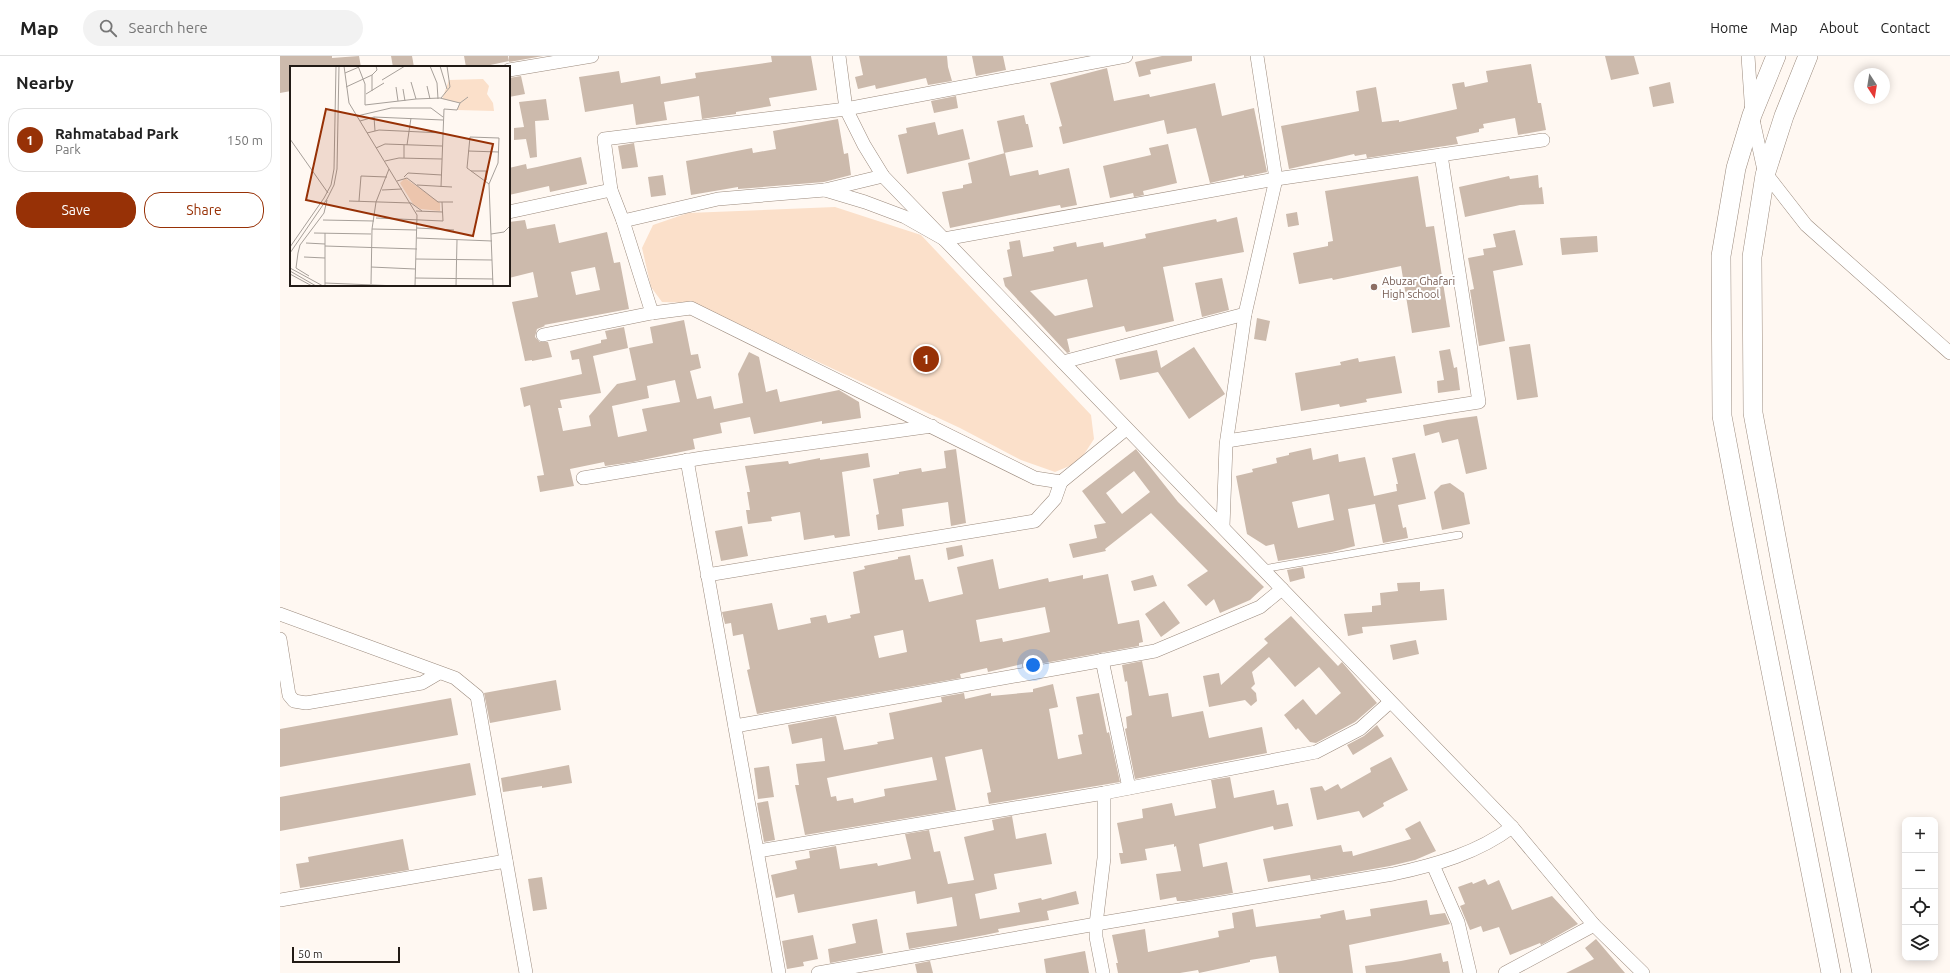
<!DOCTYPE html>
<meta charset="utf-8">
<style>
:root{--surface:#fff;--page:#f2f2f2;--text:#222;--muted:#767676;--line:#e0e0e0;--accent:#973106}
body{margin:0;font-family:Ubuntu,sans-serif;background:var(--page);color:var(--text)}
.controls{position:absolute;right:12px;bottom:12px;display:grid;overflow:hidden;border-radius:8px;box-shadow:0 2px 10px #0003}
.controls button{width:36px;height:36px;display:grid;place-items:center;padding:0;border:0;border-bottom:1px solid var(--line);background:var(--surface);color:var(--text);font:20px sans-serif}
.compass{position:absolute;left:1574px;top:12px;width:36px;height:36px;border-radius:50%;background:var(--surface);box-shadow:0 2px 10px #0003;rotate:168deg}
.scale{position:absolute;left:12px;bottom:10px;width:108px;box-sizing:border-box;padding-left:4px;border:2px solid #221b16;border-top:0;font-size:11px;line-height:14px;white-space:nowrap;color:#221b16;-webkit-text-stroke:3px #fff;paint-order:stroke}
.you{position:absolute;left:753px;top:609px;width:14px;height:14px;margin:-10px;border:3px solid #fff;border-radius:50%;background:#1a73e8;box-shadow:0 0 0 6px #1a73e833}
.badge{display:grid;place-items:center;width:26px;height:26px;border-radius:50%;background:var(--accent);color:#fff;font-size:13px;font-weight:700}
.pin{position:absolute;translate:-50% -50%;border:2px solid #fff;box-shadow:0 1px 4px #0006}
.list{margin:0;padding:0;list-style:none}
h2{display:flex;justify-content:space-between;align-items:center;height:52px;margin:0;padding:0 16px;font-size:17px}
h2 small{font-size:13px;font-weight:400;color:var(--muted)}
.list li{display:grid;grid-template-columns:26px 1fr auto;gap:12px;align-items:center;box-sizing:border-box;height:64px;margin:0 8px 8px;padding:0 8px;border:1px solid var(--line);border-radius:16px}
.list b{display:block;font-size:15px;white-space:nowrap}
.list p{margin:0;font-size:13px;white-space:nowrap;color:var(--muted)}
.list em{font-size:13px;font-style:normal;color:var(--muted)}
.actions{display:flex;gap:8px;padding:12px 16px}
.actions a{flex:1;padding:9px 0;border:1px solid var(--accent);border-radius:16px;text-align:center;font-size:14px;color:var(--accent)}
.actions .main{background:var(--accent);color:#fff}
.icon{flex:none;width:22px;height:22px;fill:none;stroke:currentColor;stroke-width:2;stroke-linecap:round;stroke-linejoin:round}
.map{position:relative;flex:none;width:1670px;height:917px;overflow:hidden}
header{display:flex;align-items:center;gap:24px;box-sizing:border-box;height:56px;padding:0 20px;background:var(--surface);border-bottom:1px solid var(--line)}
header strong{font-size:19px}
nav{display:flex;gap:22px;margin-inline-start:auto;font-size:14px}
.search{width:280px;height:36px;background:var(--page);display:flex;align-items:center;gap:10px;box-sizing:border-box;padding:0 14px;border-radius:22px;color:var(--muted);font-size:15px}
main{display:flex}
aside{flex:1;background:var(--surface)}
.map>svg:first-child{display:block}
.green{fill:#fbe0ca}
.building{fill:#ccbaac;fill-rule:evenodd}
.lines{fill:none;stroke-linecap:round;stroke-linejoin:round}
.lane-casing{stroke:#9b8a7d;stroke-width:8}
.street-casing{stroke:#9b8a7d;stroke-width:14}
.secondary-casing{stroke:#9b8a7d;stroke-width:20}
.lane{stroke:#fff;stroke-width:7}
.street{stroke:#fff;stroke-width:13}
.secondary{stroke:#fff;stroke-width:19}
.education-dot{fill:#8d6e63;stroke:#fff;stroke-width:1.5}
.labels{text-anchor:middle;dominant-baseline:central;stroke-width:4;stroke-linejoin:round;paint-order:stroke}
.education-label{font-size:11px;fill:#785e54;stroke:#fff;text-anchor:start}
.inset-road{fill:none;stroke:#a7a09a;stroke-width:1}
.view{fill:#973106;fill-opacity:0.15;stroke:#973106;stroke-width:2}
.inset-edge{fill:none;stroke:#221b16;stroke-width:2}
</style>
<header>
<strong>Map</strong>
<div class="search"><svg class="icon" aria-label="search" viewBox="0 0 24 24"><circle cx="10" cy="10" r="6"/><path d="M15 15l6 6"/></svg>Search here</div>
<nav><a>Home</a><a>Map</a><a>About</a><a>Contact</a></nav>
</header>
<main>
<aside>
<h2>Nearby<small></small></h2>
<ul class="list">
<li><span class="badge">1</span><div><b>Rahmatabad Park</b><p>Park</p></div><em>150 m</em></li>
</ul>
<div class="actions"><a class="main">Save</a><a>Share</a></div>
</aside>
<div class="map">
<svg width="1670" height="917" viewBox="0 0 1670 917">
<rect width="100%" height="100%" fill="#fff8f2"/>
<polygon class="green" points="555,151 641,179 811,359 814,383 799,406 775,416 741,404 680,372 412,247 382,246 371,231 362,192 373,169 408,157"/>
<g class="building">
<polygon points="0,0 52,0 52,2 79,0 81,11 11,11 11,35 0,37"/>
<polygon points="111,0 132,0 134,11 113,11"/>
<polygon points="184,0 228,0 229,5 201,11 186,11"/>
<polygon points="229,0 263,0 229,6"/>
<polygon points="491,0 531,0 537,34 489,42 491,50 456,56 456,58 422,63 419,40 384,46 387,64 356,69 353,48 305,56 299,21 339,15 341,27 380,20 381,28 416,22 415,17 492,6"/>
<polygon points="579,0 667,0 668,11 672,25 648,29 646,22 596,33 595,29 578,33 575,21 583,19"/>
<polygon points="692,0 723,0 726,14 696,20"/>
<polygon points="882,0 912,0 912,5 870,14 871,18 859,21 855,6"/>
<polygon points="1325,0 1354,0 1359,18 1331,24"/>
<polygon points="1251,8 1258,47 1261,47 1266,74 1238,79 1235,62 1203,68 1204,72 1199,73 1199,76 1176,81 1178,88 1087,102 1086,98 1075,100 1074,98 1009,113 1001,70 1079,55 1076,35 1096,31 1102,66 1119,64 1119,66 1177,53 1172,28 1184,26 1185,31 1208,26 1206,15"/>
<polygon points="827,12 834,45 869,38 870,41 935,27 942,60 974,52 987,116 964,121 964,119 930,127 916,72 887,78 884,64 783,88 779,71 782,70 770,27"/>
<polygon points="241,20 245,38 229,41 229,22"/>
<polygon points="1390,26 1394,47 1373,51 1369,31"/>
<polygon points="676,40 678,52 654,57 651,45"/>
<polygon points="266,43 269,64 255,65 257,101 250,102 246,83 234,84 234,72 244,71 239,46"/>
<polygon points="744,59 746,68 748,68 753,91 724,97 717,65"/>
<polygon points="558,63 564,98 568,97 571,119 544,126 458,133 458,131 411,139 406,105 472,92 473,97 496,93 493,75"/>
<polygon points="655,66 658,79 683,73 690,103 627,118 618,79 627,77 626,72"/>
<polygon points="354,87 358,111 342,113 338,90"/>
<polygon points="888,88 897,127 863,135 864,139 854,141 853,137 830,142 823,110 871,99 869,92"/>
<polygon points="725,97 730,120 758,114 759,119 789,112 797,149 781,152 780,149 769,151 670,172 662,136 683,132 683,129 692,127 688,107"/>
<polygon points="301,101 307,128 270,136 269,130 229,139 229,112 246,108 247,113 257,111"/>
<polygon points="383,119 386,139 371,141 368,121"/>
<polygon points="1258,119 1259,132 1262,131 1264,148 1240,149 1185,161 1179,131 1229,120 1230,123"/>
<polygon points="1138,120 1146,171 1154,170 1170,271 1132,277 1121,210 1053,224 1052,222 1019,228 1013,197 1048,190 1048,186 1053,185 1045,135"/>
<polygon points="1017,156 1019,169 1008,171 1006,158"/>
<path d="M957 161 964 196 883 211 894 265 846 276 844 270 787 283 790 296 787 297 725 230 723 222 732 220 727 194 730 193 729 186 740 184 743 201 774 195 773 191 796 186 797 191 823 186 824 191 866 182 865 178 936 163 937 166ZM807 223 813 251 775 260 750 235Z"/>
<path d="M245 164 247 173 275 168 279 187 327 176 334 207 340 206 349 253 264 269 265 270 257 273 255 281 260 286H268L272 301 252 305V304L245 305 232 246 258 241 253 216 229 222V166ZM315 211 320 234 296 239 291 216Z"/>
<polygon points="1235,174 1243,209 1213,215 1225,285 1199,290 1190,234 1194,233 1188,202 1204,199 1203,193 1216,191 1213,178"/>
<polygon points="1317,180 1318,196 1282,199 1280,182"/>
<polygon points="942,222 949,254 922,261 915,227"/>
<polygon points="977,262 990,265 986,285 974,283"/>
<path d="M404 264 411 299 418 298 421 312 410 315 417 343 431 340 434 353 463 347 458 318 469 296 479 301 486 336 497 333 500 346 559 334 579 346 581 362 542 368V365L474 378 470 361 440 367 442 377 413 383 415 393 353 406 325 410 324 406 290 413 294 430 260 436 257 420 264 419 250 349 244 351 240 332 302 318 299 303 292 304 290 295 321 287V284L327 283 325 275 344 271 348 292 313 300 321 337 280 344 282 352H278L283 375 311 370 309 360 337 328 356 324 349 292 373 287 370 271ZM395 324 400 346 362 353 367 375 338 381 332 350 369 342 367 330Z"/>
<polygon points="1250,288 1258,341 1237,344 1229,291"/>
<polygon points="914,291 945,338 909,363 878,316 840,324 835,303 877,294 881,312"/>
<polygon points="1170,293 1174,312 1177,311 1180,334 1158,337 1157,325 1164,324 1159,295"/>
<polygon points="1115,300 1122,337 1086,343 1087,346 1060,351 1059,348 1021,355 1015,317 1061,309 1060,306 1078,302 1079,306"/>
<polygon points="1197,360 1207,413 1186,418 1178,383 1162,387 1159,376 1145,380 1143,369 1167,364"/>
<path d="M1031 392 1033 404 1058 398 1059 406 1085 401 1094 440 1117 435 1116 428H1118L1112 402 1135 397 1146 443 1118 449 1123 472 1126 471 1128 482 1103 487 1095 448 1068 453 1075 490 1052 496 998 505 994 488 986 490 967 478 956 420 973 416 972 413 997 407 996 402 1009 399V397ZM1049 438 1054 464 1018 472 1012 446Z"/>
<polygon points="676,393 686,467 671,470 668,446 622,453 624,470 598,474 596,459 599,458 593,423 619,418 619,416 641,412 642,416 666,412 664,395"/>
<path d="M856 393 898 446 984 531 970 544 940 557 934 543 926 550 907 529 928 515 871 457 825 493 826 495 793 502 789 488 817 482 814 469 826 467 802 435ZM854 415 870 436 842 458 826 437Z"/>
<polygon points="588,397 590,411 562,416 570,480 555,482 554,479 524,484 520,456 491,461 492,465 468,468 466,454 470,454 467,436 470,436 465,410 508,405 509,408 540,402 540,404"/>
<polygon points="1170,427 1184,437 1190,468 1162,474 1154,436 1161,429"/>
<polygon points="462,470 468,500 441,505 435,475"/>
<polygon points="682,489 684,500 668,504 666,492"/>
<path d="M630 499 635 524 643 523 649 546 683 538 677 511 713 503 719 533 768 522 769 526 803 519V523L828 518 838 568 859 564 863 586 859 587V590L742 611V608L708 616 707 612 680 618 681 622 477 658 467 614 470 613 463 578 453 580 451 567 445 568 442 556 492 547 498 574 531 567 530 562 546 559 548 567 571 562 570 559 580 557 573 516 585 513 584 510 618 503V501ZM765 551 770 576 723 586 722 582 700 586 696 564ZM623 574 627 596 599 602 594 580Z"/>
<polygon points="1023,511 1025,522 1010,526 1007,514"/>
<polygon points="873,519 877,530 854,535 851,525"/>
<polygon points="1140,526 1140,535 1164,533 1167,564 1082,571 1083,577 1068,580 1064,558 1092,556 1092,550 1101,549 1100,537 1118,535 1117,527"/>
<polygon points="884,545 900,567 881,581 865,558"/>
<polygon points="1011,560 1058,610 1062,606 1097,647 1075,666 1036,687 1030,686 1018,672 1016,674 1004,659 1023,643 1036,659 1061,637 1039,611 1015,631 989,601 972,616 975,628 971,632 976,637 977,645 971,650 965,644 929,651 923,620 939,617 941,629 988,587 984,583"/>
<polygon points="1136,584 1139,598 1113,604 1110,589"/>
<polygon points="862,605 869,640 888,637 892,661 923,655 929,682 982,671 987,697 855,723 845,673 847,672 846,661 852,659 847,625 845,626 842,609"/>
<polygon points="276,624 281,654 210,667 204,637"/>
<path d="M773 628 778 651 769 653 778 703 802 698 798 679 803 678 796 641 819 637 827 677 829 676 840 726 709 748 707 737 711 736 702 693 665 701 676 754 525 779 515 729H519L516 708 545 705 542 682 512 688 508 669 556 660 564 694 598 688 597 686 614 683 609 657 662 646 661 641 684 637 685 643 711 637V640L753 636V633ZM652 701 657 724 604 733 605 740 574 747 573 742 557 745 556 740 551 741 547 722Z"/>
<polygon points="171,642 178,679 0,711 0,673"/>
<polygon points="1097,669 1104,680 1073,699 1067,689 1084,680"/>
<polygon points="1111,701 1128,734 1103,747 1104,750 1083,762 1079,755 1037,764 1030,732 1042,730 1045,735 1058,728 1061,733 1091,716 1090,712"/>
<polygon points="190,707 196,739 0,775 0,741"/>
<polygon points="289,709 292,727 262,732 262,730 223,736 221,722"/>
<polygon points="489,710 494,741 478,743 474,712"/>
<polygon points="950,721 954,742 994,734 997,749 1008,747 1013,770 994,774 993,770 919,788 923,811 947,806 953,837 906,845 897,845 896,841 880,844 876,818 901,815 896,790 894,791 894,788 865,793 867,804 841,808 839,797 843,797 837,767 863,762 862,753 892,747 895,760 936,752 931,724"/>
<polygon points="488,745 495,784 484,786 477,747"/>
<polygon points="732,760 736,783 766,777 772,808 714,818 717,833 695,838 700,863 740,856 738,847 761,842 762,844 796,835 799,848 767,855 769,864 718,873 719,876 705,879 629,893 626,877 677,870 672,841 637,848 635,835 518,857 514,838 496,842 491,819 517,813 515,805 530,802 529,795 556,790 560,813 597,807 598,810 631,803 625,778 649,774 654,796 660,795 668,828 694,824 684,781 714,774 712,764"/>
<polygon points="1140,765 1156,795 1135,804 1110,810 1031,824 1030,819 988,826 983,803 1061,789 1063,796 1072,795 1073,800 1131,783 1125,773"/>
<polygon points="123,783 129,814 20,832 16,808 29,806 28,801"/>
<polygon points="262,821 267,853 253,855 248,823"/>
<polygon points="1205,823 1208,829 1219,824 1232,854 1272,840 1298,868 1261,889 1260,887 1230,899 1219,871 1203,876 1201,870 1190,874 1180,850 1185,848 1178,831 1192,826 1193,828"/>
<polygon points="1147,844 1150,859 1165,857 1170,868 1069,889 1073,917 999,917 996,900 970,904 970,906 919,917 918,914 900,917 838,917 836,907 838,907 832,879 865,873 868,896 939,881 938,875 954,872 952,857 973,853 976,871 1041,862 1040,859 1064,854 1066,864 1091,860 1090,853"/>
<polygon points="597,863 603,897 550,907 548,893 576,887 572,868"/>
<polygon points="533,879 538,903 523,906 524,910 507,913 502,885"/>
<polygon points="1316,883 1345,917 1286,917 1314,903 1305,892"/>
<polygon points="805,895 809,917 766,917 764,903"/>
<polygon points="1161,897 1163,906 1168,905 1170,917 1086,917 1085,910 1121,905"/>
<polygon points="650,905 653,917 637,917 635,908"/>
</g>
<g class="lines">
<g class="lane-casing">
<polyline id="lane" points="983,513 1179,479"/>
</g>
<g class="street-casing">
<g id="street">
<polyline points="559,0 566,53 584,89 603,120 1232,771 1314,869 1363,917"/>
<polyline points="1468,0 1472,59 1485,119 1487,119 1526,169 1670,297"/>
<polyline points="229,14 312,0"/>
<polyline points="545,134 585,146 625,161 664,183 996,123 1263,84"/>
<polyline points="229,156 331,134"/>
<polyline points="343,165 438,143 545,134 603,120"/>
<polyline points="372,257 343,165 331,134 324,83 566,53 846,0"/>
<polyline points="263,279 372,257 411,252 755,422 781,426 846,373"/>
<polyline points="783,306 965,258"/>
<polyline points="947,385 1199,346 1161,99"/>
<polyline points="407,404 499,917"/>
<polyline points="303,422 422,402 652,370"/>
<polyline points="943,471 946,389 965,258 996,123 977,0"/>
<polyline points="427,519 755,465 775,443 781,426"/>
<polyline points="0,558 175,622 197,640 246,917"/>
<polyline points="0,583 9,639 14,645 26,647 142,627 159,617"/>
<polyline points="822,604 849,732"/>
<polyline points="455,670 875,595 980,551 1002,533"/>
<polyline points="478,795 824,737 1036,696 1080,673 1110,646"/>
<polyline points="1153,809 1178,866 1190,917"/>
<polyline points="0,844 226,805"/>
<path d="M538 917 816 868 1113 818C1155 809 1198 797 1232 771"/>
<polyline points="823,917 816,881 816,868 824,802 824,737"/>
<polyline points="1225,917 1314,869"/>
</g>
</g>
<g class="secondary-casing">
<g id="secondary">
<polyline points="1496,0 1472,59 1456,112 1441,200 1442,360 1473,524 1551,917"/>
<polyline points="1528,0 1504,60 1485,119 1472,201 1473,357 1503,518 1582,917"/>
</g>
</g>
<use href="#lane" class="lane"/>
<use href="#street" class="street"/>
<use href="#secondary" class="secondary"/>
</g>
<circle class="education-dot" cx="1094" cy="231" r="4"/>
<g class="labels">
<g class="education-label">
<text x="1102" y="225">Abuzar Ghafari<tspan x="1102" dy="13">High school</tspan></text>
</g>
</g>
<g transform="translate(10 10)">
<rect width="220" height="220" fill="#fff8f2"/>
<path d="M193 13 199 20 197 28 203 37 204 45 167 44 170 37 152 33 159 14ZM115 112 150 137V145L131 143 123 138 110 117Z" fill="#fbe0ca"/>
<path class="inset-road" d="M54 0 59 37 127 149 125 220M68 0 75 18V39L126 33 150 32 170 37M140 0 147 17 148 33M150 0 157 23M55 7 69 1M82 9V25M92 14 115 0M121 16 126 33M137 20 140 33M56 21 82 9 87 4 86 0M106 21 108 35M113 23 115 35M76 28 94 17M151 32 160 21 157 0M67 50 101 42H141L153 51M84 51 85 65M70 55 84 51 153 54M77 67 89 64 153 67M0 73 38 127M117 79 121 52M86 82 95 78 152 80M178 85 209 86M114 92V79M95 95 109 92 152 93M181 105H196V114M114 111 118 107 152 109M107 115 117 112 148 136H163M199 118 177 102 180 71 209 72 208 97 199 118 203 220M127 119 162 121M151 121 154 43 167 44 170 37 178 31M92 124 112 123M59 135 121 137 132 145M69 135 71 110 97 111M126 145 153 146M86 152 153 155 152 136M33 154 84 155M127 162 164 164M82 163 127 164M24 167 81 168M35 167V220M201 168 214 166 220 160M127 172 202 175M16 177 35 178M35 180 127 183M0 181 34 132 41 119 44 103 46 0M0 187 37 133 44 119 47 103 49 0M14 191 35 192M126 193 202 194M81 201 125 203M0 202 33 220M0 205 26 220M0 208 22 220M19 210 6 202 8 187 10 179 34 147 37 134M125 212 203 213M35 217 108 220M81 218 82 163 86 136 99 103M166 220 167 174"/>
<path class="view" d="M36 43 203 78 183 170 16 134Z"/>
<rect width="220" height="220" class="inset-edge"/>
</g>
</svg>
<div class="controls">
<button>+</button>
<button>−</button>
<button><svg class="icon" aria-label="locate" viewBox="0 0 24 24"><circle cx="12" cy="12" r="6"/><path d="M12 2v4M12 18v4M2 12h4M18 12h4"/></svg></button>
<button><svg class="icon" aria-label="layers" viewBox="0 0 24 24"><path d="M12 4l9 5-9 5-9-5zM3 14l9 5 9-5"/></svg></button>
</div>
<svg class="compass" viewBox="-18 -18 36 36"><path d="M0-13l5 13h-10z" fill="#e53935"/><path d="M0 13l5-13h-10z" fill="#767676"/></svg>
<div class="scale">50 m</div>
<div class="you"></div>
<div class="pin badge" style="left:646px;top:303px">1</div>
</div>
</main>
